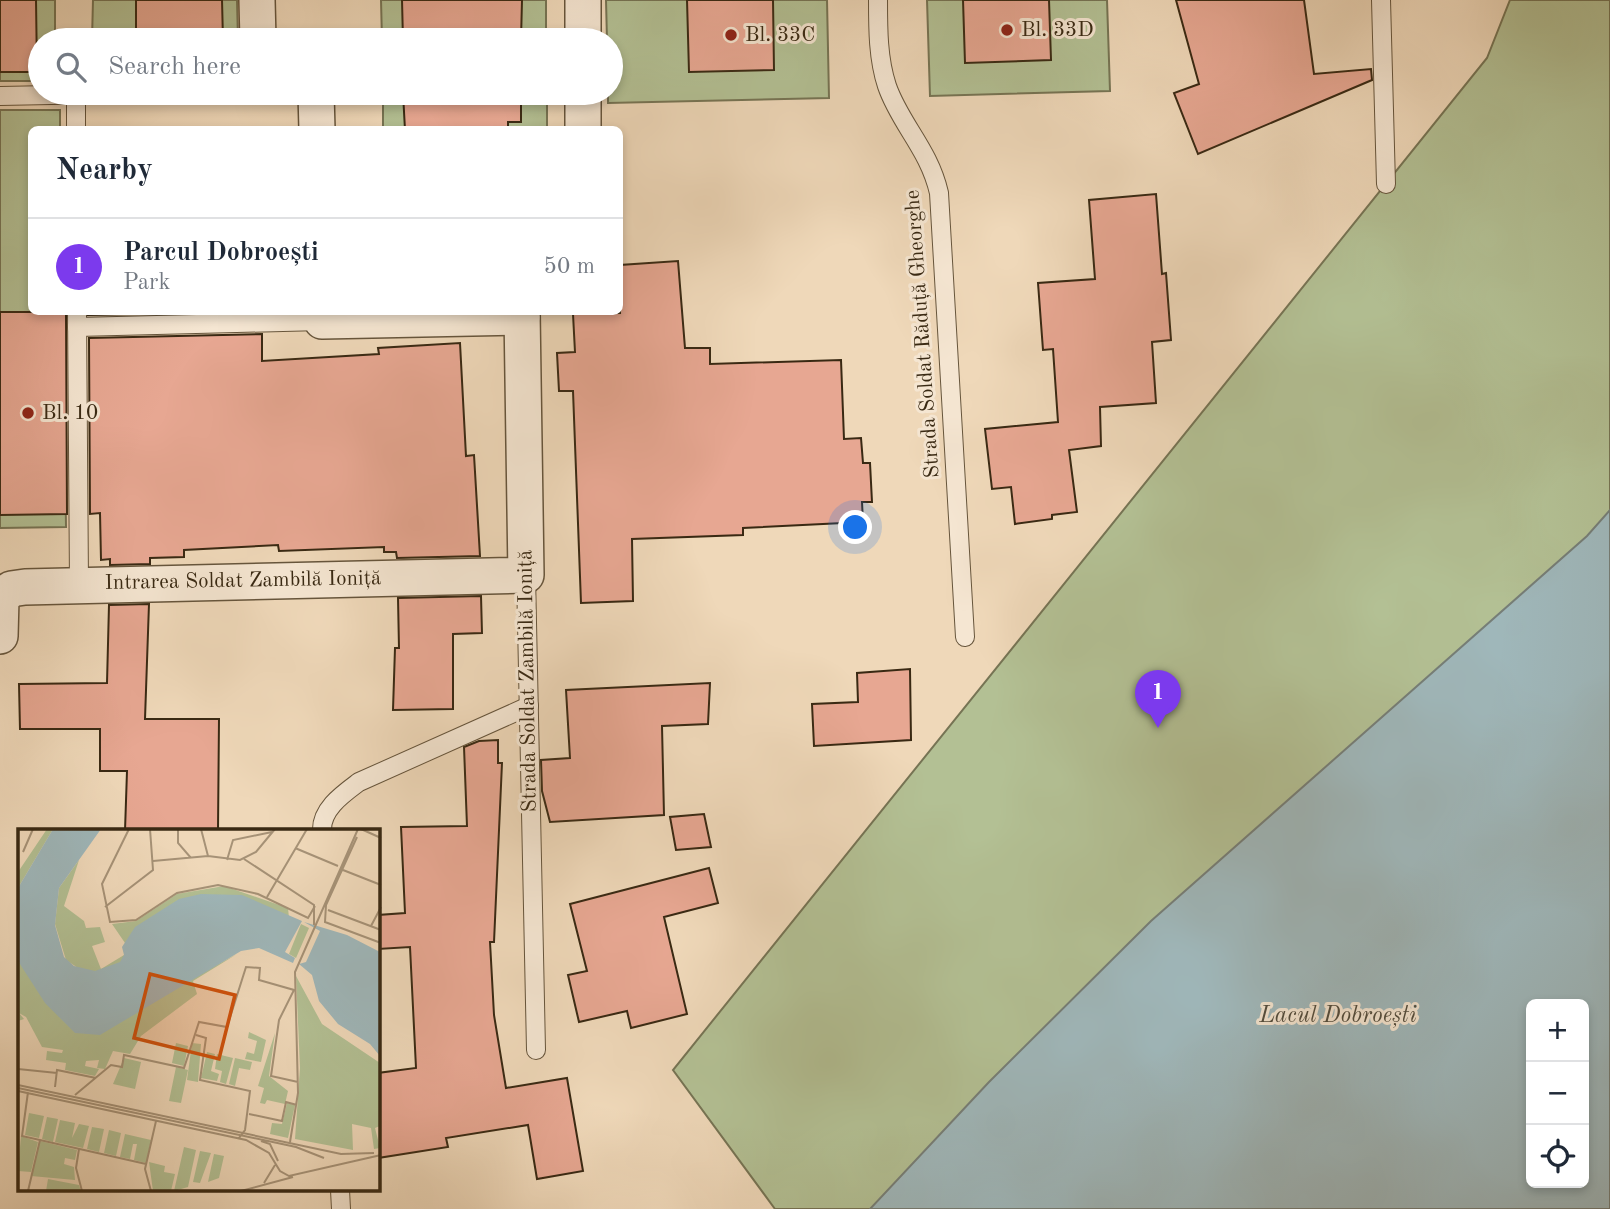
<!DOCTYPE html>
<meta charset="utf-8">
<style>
:root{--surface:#fff;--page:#f6f6f7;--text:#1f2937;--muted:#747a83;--line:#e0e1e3;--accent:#7c3aed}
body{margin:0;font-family:"Old Standard TT",serif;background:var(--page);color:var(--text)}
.controls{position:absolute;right:21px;bottom:21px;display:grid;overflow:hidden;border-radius:10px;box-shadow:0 4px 10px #0003}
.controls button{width:63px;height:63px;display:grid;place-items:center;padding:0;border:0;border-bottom:2px solid var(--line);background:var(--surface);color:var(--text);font:35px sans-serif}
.you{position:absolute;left:856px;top:528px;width:24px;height:24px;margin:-18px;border:5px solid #fff;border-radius:50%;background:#1a73e8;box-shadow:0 0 0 10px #1a73e833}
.badge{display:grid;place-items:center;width:46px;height:46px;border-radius:50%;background:var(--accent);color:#fff;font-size:23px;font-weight:700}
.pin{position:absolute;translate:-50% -58px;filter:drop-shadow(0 2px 4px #0008)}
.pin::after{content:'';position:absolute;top:37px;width:24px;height:21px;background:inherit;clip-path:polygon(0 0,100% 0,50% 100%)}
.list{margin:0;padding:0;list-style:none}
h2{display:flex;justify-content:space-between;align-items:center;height:91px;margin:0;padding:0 28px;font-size:30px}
h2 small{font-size:23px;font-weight:400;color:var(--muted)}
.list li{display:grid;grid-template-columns:46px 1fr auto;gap:21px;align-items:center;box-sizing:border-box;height:98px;padding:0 28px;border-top:2px solid var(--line)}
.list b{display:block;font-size:26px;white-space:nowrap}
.list p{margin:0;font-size:23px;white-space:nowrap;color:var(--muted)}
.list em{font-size:23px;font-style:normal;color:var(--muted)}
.icon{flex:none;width:38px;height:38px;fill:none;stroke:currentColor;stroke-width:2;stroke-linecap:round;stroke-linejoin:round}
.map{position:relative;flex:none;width:1610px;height:1209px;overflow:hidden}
.search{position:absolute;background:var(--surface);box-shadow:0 4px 10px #0003;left:28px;top:28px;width:595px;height:77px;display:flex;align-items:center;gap:18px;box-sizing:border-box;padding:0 24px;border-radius:38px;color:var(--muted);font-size:26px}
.panel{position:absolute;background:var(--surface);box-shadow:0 4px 10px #0003;left:28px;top:126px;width:595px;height:189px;border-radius:10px}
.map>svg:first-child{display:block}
.green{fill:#b3c094;stroke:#767454;stroke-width:2}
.water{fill:#9fb7ba;stroke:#767e77;stroke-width:2;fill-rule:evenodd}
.building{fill:#e7a792;stroke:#392913;stroke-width:2}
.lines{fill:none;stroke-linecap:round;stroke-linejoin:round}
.lane-casing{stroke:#66553c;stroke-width:20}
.street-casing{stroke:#66553c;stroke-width:38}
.lane{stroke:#f5e6d2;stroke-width:18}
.street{stroke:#f5e6d2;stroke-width:35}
.poi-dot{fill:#8f2418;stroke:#f5e6d2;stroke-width:2.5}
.labels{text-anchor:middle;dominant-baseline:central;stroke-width:6;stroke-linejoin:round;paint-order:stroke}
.poi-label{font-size:21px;fill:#392913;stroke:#f5e6d2;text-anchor:start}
.street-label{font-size:21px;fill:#392913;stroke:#f5e6d2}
.water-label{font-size:23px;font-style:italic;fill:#524c3d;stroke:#f5e6d2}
.inset-road{fill:none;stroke:#a69277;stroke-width:2}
.view{fill:#ce520d;fill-opacity:0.15;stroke:#ce520d;stroke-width:3.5}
.inset-edge{fill:none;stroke:#392913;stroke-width:3.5}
</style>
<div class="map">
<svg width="1610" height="1209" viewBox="0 0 1610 1209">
<rect width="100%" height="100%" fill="#efd8b9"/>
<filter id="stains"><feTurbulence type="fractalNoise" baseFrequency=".00286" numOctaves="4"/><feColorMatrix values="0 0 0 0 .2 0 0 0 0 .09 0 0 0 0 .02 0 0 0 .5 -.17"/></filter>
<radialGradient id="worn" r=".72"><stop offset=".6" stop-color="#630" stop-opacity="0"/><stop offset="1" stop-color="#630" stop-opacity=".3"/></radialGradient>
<g class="green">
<polygon points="0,0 55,0 55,40 40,40 40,81 0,81"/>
<polygon points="93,0 237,0 238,40 92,40"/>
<polygon points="381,0 546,0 546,40 382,40"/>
<polygon points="606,0 827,0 829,98 608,103 608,93 611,93 611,40 607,40"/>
<polygon points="927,0 1107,0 1110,91 930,96"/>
<polygon points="1510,0 1610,0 1610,862 1067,1209 775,1209 673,1070 1487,58"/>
<rect x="383" y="93" width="164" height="36"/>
<polygon points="0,110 60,110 60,129 32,130 32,312 63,312 66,527 0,528"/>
</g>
<path class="water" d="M1610 510V1209H870L989 1082 1151 921 1587 536ZM1531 1004H1584V1183H1531Z"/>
<g class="building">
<polygon points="0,0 36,0 37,72 0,72"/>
<polygon points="136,0 222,0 223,40 136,40"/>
<polygon points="402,0 522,0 521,40 403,40"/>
<polygon points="687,0 773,0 774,70 689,72"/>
<polygon points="963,0 1049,0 1051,60 965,63"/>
<polygon points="1176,0 1304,0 1314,74 1371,69 1372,80 1198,154 1174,93 1199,84"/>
<polygon points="403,93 521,93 521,122 508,122 508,130 405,130"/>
<polygon points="1156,194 1162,274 1166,273 1171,340 1152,342 1156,403 1100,407 1101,446 1069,450 1077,512 1052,515 1052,519 1015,524 1011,487 992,489 985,429 1058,422 1053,349 1043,350 1038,283 1095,279 1089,200"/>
<polygon points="678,261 685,348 710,348 710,364 841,360 844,439 861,438 863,463 870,463 872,502 862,502 863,522 743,528 743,535 632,539 633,601 581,603 573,391 559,391 557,353 575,352 573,314 620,313 620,265"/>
<polygon points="0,312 66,312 67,514 0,515"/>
<polygon points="88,312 245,312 88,315"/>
<polygon points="262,334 262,361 379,354 378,348 460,343 466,456 474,455 480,556 397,558 396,552 384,552 384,547 279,551 278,545 184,550 184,557 150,558 150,564 110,565 110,559 101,560 100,513 90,514 89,338"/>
<polygon points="481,596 482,633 453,634 453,709 393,710 395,648 399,648 398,598"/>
<polygon points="149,604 145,719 219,719 218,831 125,831 127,771 100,771 100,729 20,729 19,684 107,683 109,605"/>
<polygon points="910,669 911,740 814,746 812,704 858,702 857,673"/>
<polygon points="710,683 708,724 662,726 664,815 550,822 542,791 541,760 570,758 566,690"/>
<polygon points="498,740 498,763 502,763 494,942 490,942 494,1015 506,1088 567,1078 583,1171 537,1179 528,1125 446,1138 448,1147 378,1158 378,1073 416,1068 410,947 378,949 378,915 405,913 401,827 467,826 464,747 479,741"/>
<polygon points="704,814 711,847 676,850 670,817"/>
<polygon points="709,868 718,903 664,917 687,1014 631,1028 627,1011 579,1022 568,975 587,971 570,904"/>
</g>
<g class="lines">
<g class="lane-casing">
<g id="lane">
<path d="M878 0C878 29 878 59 887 86 900 124 929 149 939 193L965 637"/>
<polyline points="1381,0 1386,184"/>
<polyline points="76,94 76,130"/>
<polyline points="0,96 154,93"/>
<polyline points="77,312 79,584"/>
<polyline points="77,327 322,321"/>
<polyline points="526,575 536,1050"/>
<path d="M322 831C321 809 343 794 359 782L529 706"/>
<polyline points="340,1190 341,1209"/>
</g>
</g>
<g class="street-casing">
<g id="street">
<polyline points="257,0 258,40"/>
<polyline points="583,0 583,40"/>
<polyline points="316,93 317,130"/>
<polyline points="583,130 583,93"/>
<polyline points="321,312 322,321 522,317"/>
<polyline points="0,636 1,599 11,589 25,587 526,575 522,312"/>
</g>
</g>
<use href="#lane" class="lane"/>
<use href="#street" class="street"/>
</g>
<g class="poi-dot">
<circle cx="1007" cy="30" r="7"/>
<circle cx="731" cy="35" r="7"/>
<circle cx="28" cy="413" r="7"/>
</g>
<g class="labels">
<g class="poi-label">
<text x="1021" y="30">Bl. 33D</text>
<text x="745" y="35">Bl. 33C</text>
<text x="42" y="413">Bl. 10</text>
</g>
<g class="street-label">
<text transform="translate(923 334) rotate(-94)">Strada Soldat Răduță Gheorghe</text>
<text transform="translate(243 581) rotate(-1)">Intrarea Soldat Zambilă Ioniță</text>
<text transform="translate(528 681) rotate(-91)">Strada Soldat Zambilă Ioniță</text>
</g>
<g class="water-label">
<text x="1338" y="1015">Lacul Dobroești</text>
</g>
</g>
<g transform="translate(18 829)">
<rect width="362" height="362" fill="#efd8b9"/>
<path d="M29 0H35L0 59V43ZM61 31 46 77 66 92 68 99 82 98 87 113 74 117 83 140 106 126 107 114 94 95 118 92 159 65 206 57 270 79 271 89 130 132 76 143 60 139 48 131 37 95 41 59ZM283 95 291 99 278 129 271 125ZM0 122 100 189 219 125 175 152 179 165 123 207 112 225 95 222 87 240 79 239 81 231 68 232 67 237 81 240 77 247 47 241 48 234 28 231 29 222 44 224 45 221 24 218 8 188 1 184 6 190 0 192ZM278 147 304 195 362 234V297L357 299 362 319 356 320 353 299 334 295 335 321 277 310 282 239ZM231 203 248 211 243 233 227 230 229 223 236 225 239 212 230 209ZM257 204 251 247 270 262 267 275 249 271 247 275 242 274 246 259 240 257ZM158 214 170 217 166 237 154 234ZM174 214 183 215 180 253 169 251ZM189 223 197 225 193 242 201 245 199 252 183 249ZM199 225 215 229 208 255 202 253 204 242 197 240ZM106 229 123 233 117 260 95 255ZM217 229 234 233 232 241 221 239 217 257 211 255ZM158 238 170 241 163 274 151 272ZM269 274 277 276 270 309 252 305 254 294 264 295ZM11 284 26 287 21 309 7 306ZM29 288 40 290 35 313 24 310ZM42 291 57 294 54 309 61 295 71 297 65 319 37 313ZM74 298 86 300 81 323 69 320ZM91 301 103 304 98 327 86 324ZM107 305 133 311 128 334 116 331 119 315H115L112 330 102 328ZM3 307 20 313 13 343 0 342ZM22 312 59 321 57 331 47 329 46 335 56 338 57 351 13 347ZM166 318 178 321 170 358 156 362ZM182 322 193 324 182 354 175 353ZM196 325 206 327 201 349 190 353ZM131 333 147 337 146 343 157 345 153 362H135ZM30 350 61 356 63 362H28Z" fill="#b3c094"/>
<path d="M35 0H83L41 59 37 96 46 128 56 137 77 142 102 133 106 126 104 118 117 98 161 70 183 65 224 66 284 92 267 123 277 129 275 134 241 119 223 122 82 206 57 204 27 174 0 132V59ZM286 93 329 106 362 123V227L352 215 320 195 301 172 294 146 281 135 288 133 302 102Z" fill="#9fb7ba"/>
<path class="inset-road" d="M111 0 84 55 92 93 118 91 159 64 200 56 240 65 290 89 297 77M160 0V14L173 29M183 0 190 27M343 0 363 9M339 8 308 76 307 93 363 114M277 19 320 37M5 23 15 0M226 30 296 76V96M209 31 215 11 254 3M135 32 190 27 222 31 238 23 257 0M325 41 363 56M249 68 289 0M87 78 135 41 132 0M310 81 363 101M353 97 363 78M178 206 188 209 182 251 232 262 227 301 221 309M0 240 39 244M0 256 323 325 356 324M37 258 39 241 78 249M0 259 278 318 306 329M0 262 228 311 251 324 262 342 271 347 363 326M10 263 4 307 128 335M57 266 93 236 104 238 106 226 166 239 181 193 209 198 228 138 242 139 241 151 276 161 261 191 253 247 280 253M231 285 264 292 268 273 279 276M243 312 252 315 260 332M272 313 280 264 277 143 340 0M61 320 58 339 64 362M246 354 257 336M10 362 22 311M133 362 127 340 138 292M223 362 275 348"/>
<path class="view" d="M132 145 217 166 201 230 116 209Z"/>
<rect width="362" height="362" class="inset-edge"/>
</g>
<rect width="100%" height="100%" filter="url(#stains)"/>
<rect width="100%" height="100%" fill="url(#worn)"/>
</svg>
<div class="controls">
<button>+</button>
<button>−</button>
<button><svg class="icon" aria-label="locate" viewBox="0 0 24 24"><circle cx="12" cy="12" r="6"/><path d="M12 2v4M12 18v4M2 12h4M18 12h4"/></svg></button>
</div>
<div class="you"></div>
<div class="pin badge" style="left:1158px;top:728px">1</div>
<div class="search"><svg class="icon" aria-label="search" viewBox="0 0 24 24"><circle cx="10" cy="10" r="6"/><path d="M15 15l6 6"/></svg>Search here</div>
<section class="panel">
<h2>Nearby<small></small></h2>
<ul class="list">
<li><span class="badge">1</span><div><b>Parcul Dobroești</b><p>Park</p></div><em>50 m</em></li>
</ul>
</section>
</div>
